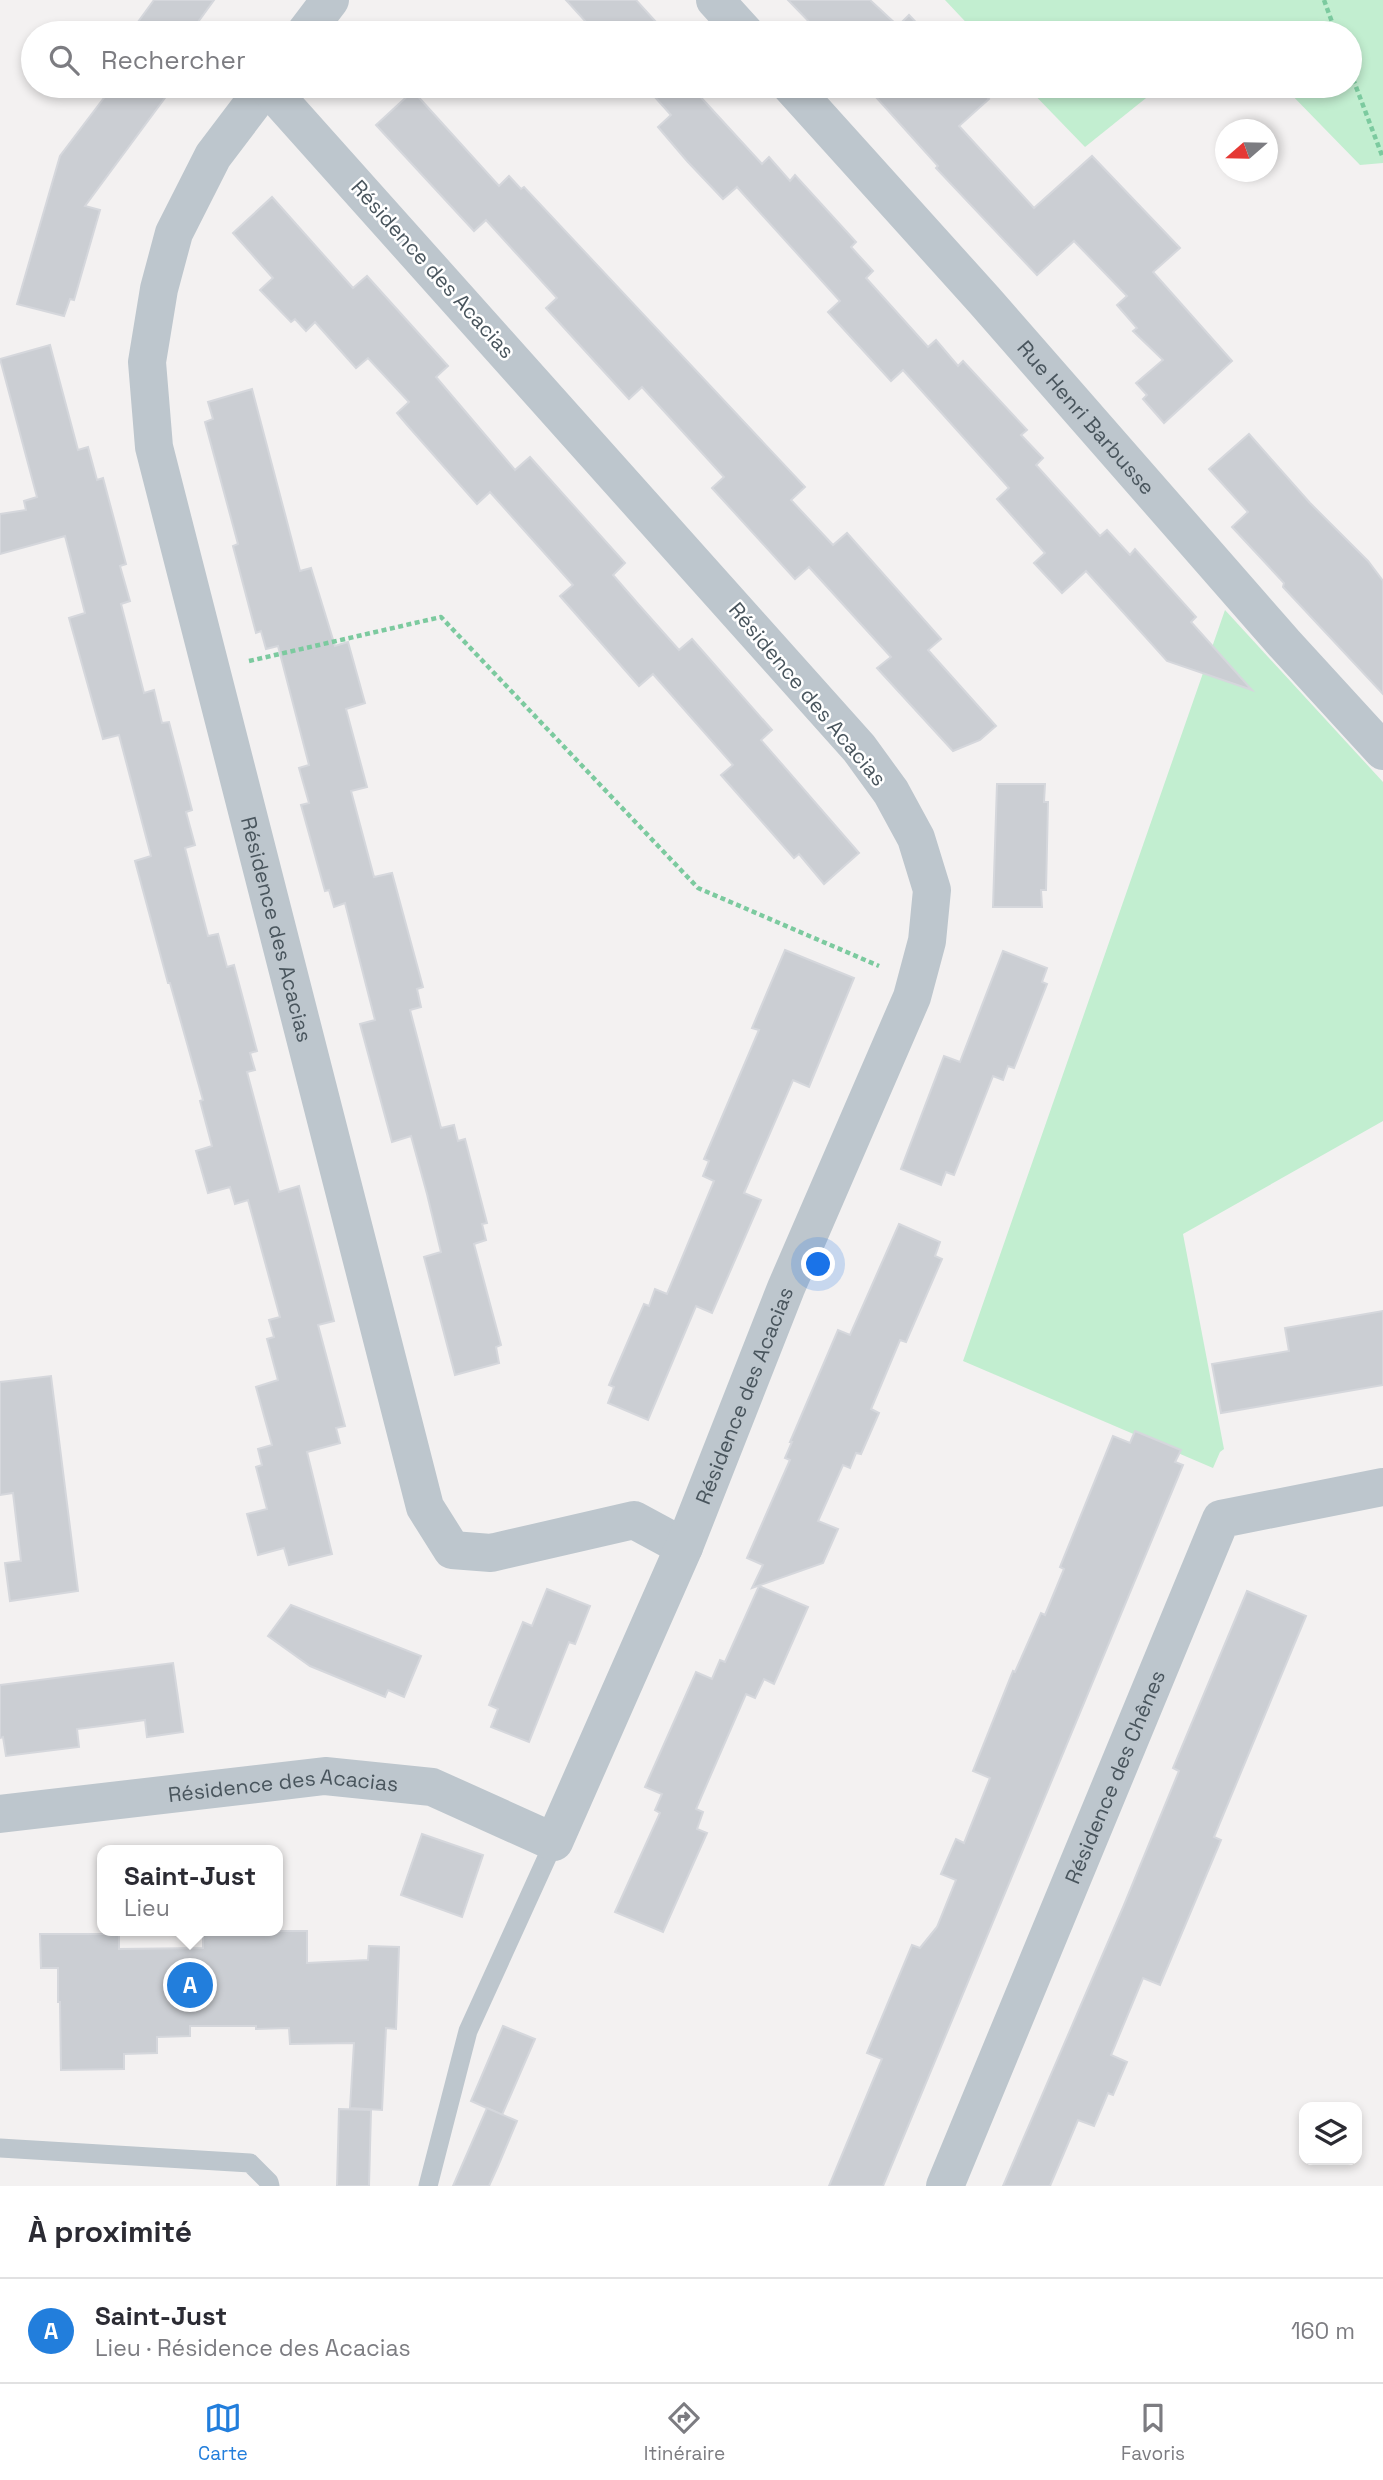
<!DOCTYPE html>
<html lang="fr">
<meta charset="utf-8">
<style>
:root{--surface:#fff;--page:#f7f7f7;--text:#2b2b33;--muted:#7c7c81;--line:#e1e1e2;--accent:#227edc}
body{margin:0;font-family:"Space Grotesk",sans-serif;background:var(--page);color:var(--text)}
.controls{position:absolute;right:21px;bottom:21px;display:grid;overflow:hidden;border-radius:14px;box-shadow:0 4px 10px #0003}
.controls button{width:63px;height:63px;display:grid;place-items:center;padding:0;border:0;border-bottom:2px solid var(--line);background:var(--surface);color:var(--text);font:35px sans-serif}
.compass{position:absolute;left:1215px;top:119px;width:63px;height:63px;border-radius:50%;background:var(--surface);box-shadow:0 4px 10px #0003;rotate:250deg}
.you{position:absolute;left:819px;top:1265px;width:24px;height:24px;margin:-18px;border:5px solid #fff;border-radius:50%;background:#1a73e8;box-shadow:0 0 0 10px #1a73e833}
.badge{display:grid;place-items:center;width:46px;height:46px;border-radius:50%;background:var(--accent);color:#fff;font-size:23px;font-weight:700}
.pin{position:absolute;translate:-50% -50%;border:4px solid #fff;box-shadow:0 2px 7px #0006}
.popup{position:absolute;left:97px;top:1845px;width:186px;height:91px;box-sizing:border-box;display:grid;place-content:center;border-radius:14px;background:var(--surface);filter:drop-shadow(0 2px 5px #0005);font-size:23px;white-space:nowrap;color:var(--muted)}
.popup b{font-size:26px;color:var(--text)}
.popup::after{content:'';position:absolute;left:50%;top:100%;margin-left:-14px;border:14px solid transparent;border-top-color:var(--surface)}
.list{margin:0;padding:0;list-style:none}
h2{display:flex;justify-content:space-between;align-items:center;height:91px;margin:0;padding:0 28px;font-size:30px}
h2 small{font-size:23px;font-weight:400;color:var(--muted)}
.list li{display:grid;grid-template-columns:46px 1fr auto;gap:21px;align-items:center;box-sizing:border-box;height:105px;padding:0 28px;border-top:2px solid var(--line)}
.list b{display:block;font-size:26px;white-space:nowrap}
.list p{margin:0;font-size:23px;white-space:nowrap;color:var(--muted)}
.list em{font-size:23px;font-style:normal;color:var(--muted)}
.icon{flex:none;width:38px;height:38px;fill:none;stroke:currentColor;stroke-width:2;stroke-linecap:round;stroke-linejoin:round}
.map{position:relative;flex:none;width:1383px;height:2186px;overflow:hidden}
.search{position:absolute;background:var(--surface);box-shadow:0 4px 10px #0003;left:21px;right:21px;top:21px;height:77px;display:flex;align-items:center;gap:18px;box-sizing:border-box;padding:0 24px;border-radius:38px;color:var(--muted);font-size:26px}
.sheet{height:196px;background:var(--surface)}
nav{display:flex;justify-content:space-around;align-items:center;box-sizing:border-box;height:98px;border-top:2px solid var(--line);background:var(--surface);font-size:19px;color:var(--muted)}
nav a{display:grid;justify-items:center;gap:4px}
nav .on{color:var(--accent)}
.map>svg:first-child{display:block}
.green{fill:#c2eed0}
.building{fill:#cbced3;stroke:#d5d7dc;stroke-width:2}
.lines{fill:none;stroke-linecap:round;stroke-linejoin:round}
.path{stroke:#7cca9f;stroke-width:4.5;stroke-dasharray:5 3.5;stroke-linecap:butt}
.lane{stroke:#bdc6cd;stroke-width:19}
.street{stroke:#bdc6cd;stroke-width:38}
.labels{text-anchor:middle;dominant-baseline:central;stroke-width:5;stroke-linejoin:round;paint-order:stroke}
.street-label{font-size:21px;fill:#49555d;stroke:#fff}
</style>
<div class="map">
<svg width="1383" height="2186" viewBox="0 0 1383 2186">
<rect width="100%" height="100%" fill="#f3f1f1"/>
<g class="green">
<polygon points="945,0 1383,0 1383,163 1360,165 1283,86 1350,86 1350,33 1232,33 1229,30 1225,33 976,33"/>
<polygon points="1026,86 1161,86 1085,147"/>
<polygon points="1225,610 1383,782 1383,1121 1183,1234 1224,1449 1220,1452 1213,1468 963,1361"/>
</g>
<g class="building">
<polygon points="154,0 214,0 190,33 130,33"/>
<polygon points="566,0 636,0 666,33 596,33"/>
<polygon points="788,0 870,0 898,26 909,15 926,33 820,33"/>
<polygon points="113,86 173,87 85,206 100,210 74,300 70,299 64,316 17,304 60,156"/>
<polygon points="645,86 703,86 696,92 762,164 769,157 790,181 795,175 856,242 851,247 873,271 866,278 928,347 936,340 958,366 963,361 1027,430 1021,435 1043,458 1036,465 1100,536 1107,530 1130,555 1135,549 1196,617 1191,622 1252,690 1167,661 1086,571 1062,593 1034,563 1045,553 997,499 1009,488 903,370 891,381 828,312 840,301 737,187 723,199 687,161 658,127 671,115"/>
<polygon points="866,86 976,86 989,99 959,126 1034,208 1092,156 1180,248 1153,272 1232,361 1164,423 1143,399 1147,395 1136,383 1163,360 1133,331 1137,328 1117,305 1127,296 1074,241 1037,275 936,168 938,166"/>
<polygon points="413,91 499,186 509,176 521,189 524,187 805,487 791,500 833,545 847,533 941,639 928,650 996,726 980,740 953,751 877,668 891,657 809,567 795,579 712,488 724,477 642,387 629,399 546,308 557,298 515,252 486,220 474,231 376,125"/>
<polygon points="272,197 353,288 367,276 448,366 436,377 515,470 530,457 625,563 613,575 639,605 679,650 692,639 772,730 761,740 859,853 824,884 799,854 794,858 721,775 733,765 653,674 639,686 560,596 573,585 490,492 477,504 408,426 397,413 409,402 368,358 356,368 315,322 306,331 295,319 291,322 260,290 273,278 233,233"/>
<polygon points="50,345 78,450 88,447 97,480 103,478 126,564 120,566 130,601 121,604 144,693 154,690 162,723 169,722 192,810 186,812 195,845 185,848 208,936 218,934 227,967 234,965 257,1051 250,1053 255,1070 247,1072 279,1192 299,1186 334,1321 318,1325 345,1426 336,1428 340,1443 307,1452 332,1554 289,1565 284,1548 258,1555 247,1514 267,1509 256,1467 262,1465 258,1449 272,1445 256,1387 278,1380 267,1339 274,1337 269,1320 280,1317 248,1200 235,1204 230,1187 208,1193 196,1151 212,1146 200,1101 203,1100 170,983 168,983 135,861 151,856 119,735 103,739 69,618 85,613 65,536 0,554 0,514 26,510 24,501 37,497 0,359"/>
<polygon points="252,389 300,571 311,568 335,646 348,642 365,703 346,709 367,787 351,791 374,877 392,873 423,987 417,989 421,1007 410,1010 441,1128 454,1125 458,1141 465,1139 487,1223 482,1224 486,1240 474,1244 501,1345 496,1347 499,1363 455,1375 424,1257 441,1252 427,1194 411,1136 392,1142 360,1024 375,1020 345,903 334,907 329,890 325,891 301,805 309,803 299,768 309,765 278,646 266,649 261,631 256,633 233,546 238,544 205,422 213,419 208,402"/>
<polygon points="1249,434 1310,503 1368,561 1383,581 1383,694 1283,587 1284,583 1232,527 1248,512 1209,469"/>
<polygon points="997,784 1045,784 1044,802 1048,802 1046,890 1041,890 1042,907 993,907"/>
<polygon points="785,950 854,978 809,1087 793,1080 744,1193 761,1200 712,1313 696,1306 648,1420 608,1403 614,1387 609,1385 644,1304 649,1306 655,1289 667,1294 714,1181 703,1176 709,1161 704,1159 759,1030 752,1028"/>
<polygon points="1003,951 1047,968 1042,982 1047,984 1014,1068 1008,1066 1003,1080 993,1076 954,1175 946,1172 941,1185 901,1169 944,1056 960,1062"/>
<polygon points="899,1224 940,1242 935,1256 942,1259 906,1342 900,1340 871,1409 879,1413 861,1454 856,1453 850,1468 843,1465 818,1521 838,1529 823,1563 752,1588 763,1565 747,1558 790,1460 785,1458 792,1442 790,1442 838,1330 850,1335"/>
<polygon points="1383,1311 1383,1385 1221,1413 1212,1364 1289,1351 1285,1328"/>
<polygon points="51,1376 78,1591 10,1601 5,1563 21,1561 13,1493 0,1495 0,1382"/>
<polygon points="1135,1431 1181,1450 1175,1462 1183,1465 883,2186 829,2186 882,2059 867,2053 912,1945 920,1948 937,1927 956,1880 941,1874 956,1839 964,1843 990,1778 973,1771 1013,1671 1015,1672 1041,1613 1045,1615 1064,1569 1060,1567 1113,1436 1130,1443"/>
<polygon points="759,1586 808,1607 774,1684 764,1679 755,1698 746,1694 696,1809 703,1812 697,1829 707,1833 663,1932 615,1912 660,1813 655,1810 662,1794 645,1787 696,1672 712,1679 720,1660 725,1662"/>
<polygon points="547,1589 590,1606 575,1644 569,1642 529,1742 491,1727 498,1709 489,1705 523,1622 532,1626"/>
<polygon points="1247,1591 1306,1616 1214,1837 1221,1840 1160,1985 1143,1978 1111,2055 1127,2062 1113,2095 1108,2093 1094,2126 1078,2120 1050,2186 1003,2186 1124,1905 1179,1771 1173,1768"/>
<polygon points="291,1605 421,1656 404,1697 388,1690 385,1697 310,1666 268,1636"/>
<polygon points="173,1663 183,1732 147,1737 145,1720 109,1725 77,1729 79,1747 6,1756 3,1737 0,1738 0,1685"/>
<polygon points="422,1834 483,1855 462,1917 401,1895"/>
<polygon points="203,1931 307,1931 307,1963 368,1960 369,1946 399,1947 396,2029 386,2028 382,2110 350,2108 354,2043 290,2044 289,2028 256,2029 256,2026 190,2026 190,2036 157,2037 157,2053 124,2054 124,2069 61,2070 60,2002 58,2002 58,1968 41,1968 40,1934 119,1934 119,1949 203,1948"/>
<polygon points="503,2026 535,2039 502,2115 471,2101"/>
<polygon points="487,2108 517,2121 498,2166 489,2186 453,2186"/>
<polygon points="339,2109 371,2110 369,2186 337,2186"/>
</g>
<g class="lines">
<g class="path">
<polyline points="1324,0 1336,33"/>
<polyline points="1350,71 1383,158"/>
<polyline points="249,661 441,617 698,888 879,966"/>
</g>
<g class="lane">
<polyline points="0,2148 250,2163 269,2182 270,2186"/>
<polyline points="428,2186 468,2031 554,1842"/>
</g>
<g class="street">
<polyline points="715,0 745,33"/>
<polyline points="305,33 330,0"/>
<path id="s1" d="M266 86 213 156 174 233 159 289 147 362 154 447 425 1507 452 1550 491 1553 634 1520 684 1547"/>
<path id="s2" d="M791 86 984 300 1284 643 1383 751"/>
<path id="s3" d="M0 1814 325 1776 432 1787 554 1842 684 1547 786 1288 912 997 927 941 932 890 916 838 891 792 859 748 267 86"/>
<path id="s4" d="M945 2186 1221 1519 1383 1487"/>
</g>
</g>
<g class="labels">
<g class="street-label">
<text transform="translate(433 269) rotate(48)">Résidence des Acacias</text>
<text stroke="none"><textPath href="#s2" startOffset="444">Rue Henri Barbusse</textPath></text>
<text transform="translate(808 694) rotate(50)">Résidence des Acacias</text>
<text stroke="none"><textPath href="#s1" startOffset="889">Résidence des Acacias</textPath></text>
<text stroke="none"><textPath href="#s3" startOffset="1054">Résidence des Acacias</textPath></text>
<text stroke="none"><textPath href="#s4" startOffset="443">Résidence des Chênes</textPath></text>
<text stroke="none"><textPath href="#s3" startOffset="285">Résidence des Acacias</textPath></text>
</g>
</g>
</svg>
<div class="controls">
<button><svg class="icon" aria-label="layers" viewBox="0 0 24 24"><path d="M12 4l9 5-9 5-9-5zM3 14l9 5 9-5"/></svg></button>
</div>
<svg class="compass" viewBox="-18 -18 36 36"><path d="M0-13l5 13h-10z" fill="#e53935"/><path d="M0 13l5-13h-10z" fill="#7c7c81"/></svg>
<div class="you"></div>
<div class="pin badge" style="left:190px;top:1985px">A</div>
<div class="popup"><b>Saint-Just</b>Lieu</div>
<div class="search"><svg class="icon" aria-label="search" viewBox="0 0 24 24"><circle cx="10" cy="10" r="6"/><path d="M15 15l6 6"/></svg>Rechercher</div>
</div>
<section class="sheet">
<h2>À proximité<small></small></h2>
<ul class="list">
<li><span class="badge">A</span><div><b>Saint-Just</b><p>Lieu · Résidence des Acacias</p></div><em>160 m</em></li>
</ul>
</section>
<nav>
<a class="on"><svg class="icon" aria-label="map" viewBox="0 0 24 24"><path d="M3 6l6-2 6 2 6-2v14l-6 2-6-2-6 2zM9 4v14M15 6v14"/></svg>Carte</a>
<a><svg class="icon" aria-label="directions" viewBox="0 0 24 24"><path d="M12 3l9 9-9 9-9-9zM9 14v-3h6M13 9l2 2-2 2"/></svg>Itinéraire</a>
<a><svg class="icon" aria-label="saved" viewBox="0 0 24 24"><path d="M7 4h10v16l-5-4-5 4z"/></svg>Favoris</a>
</nav>
